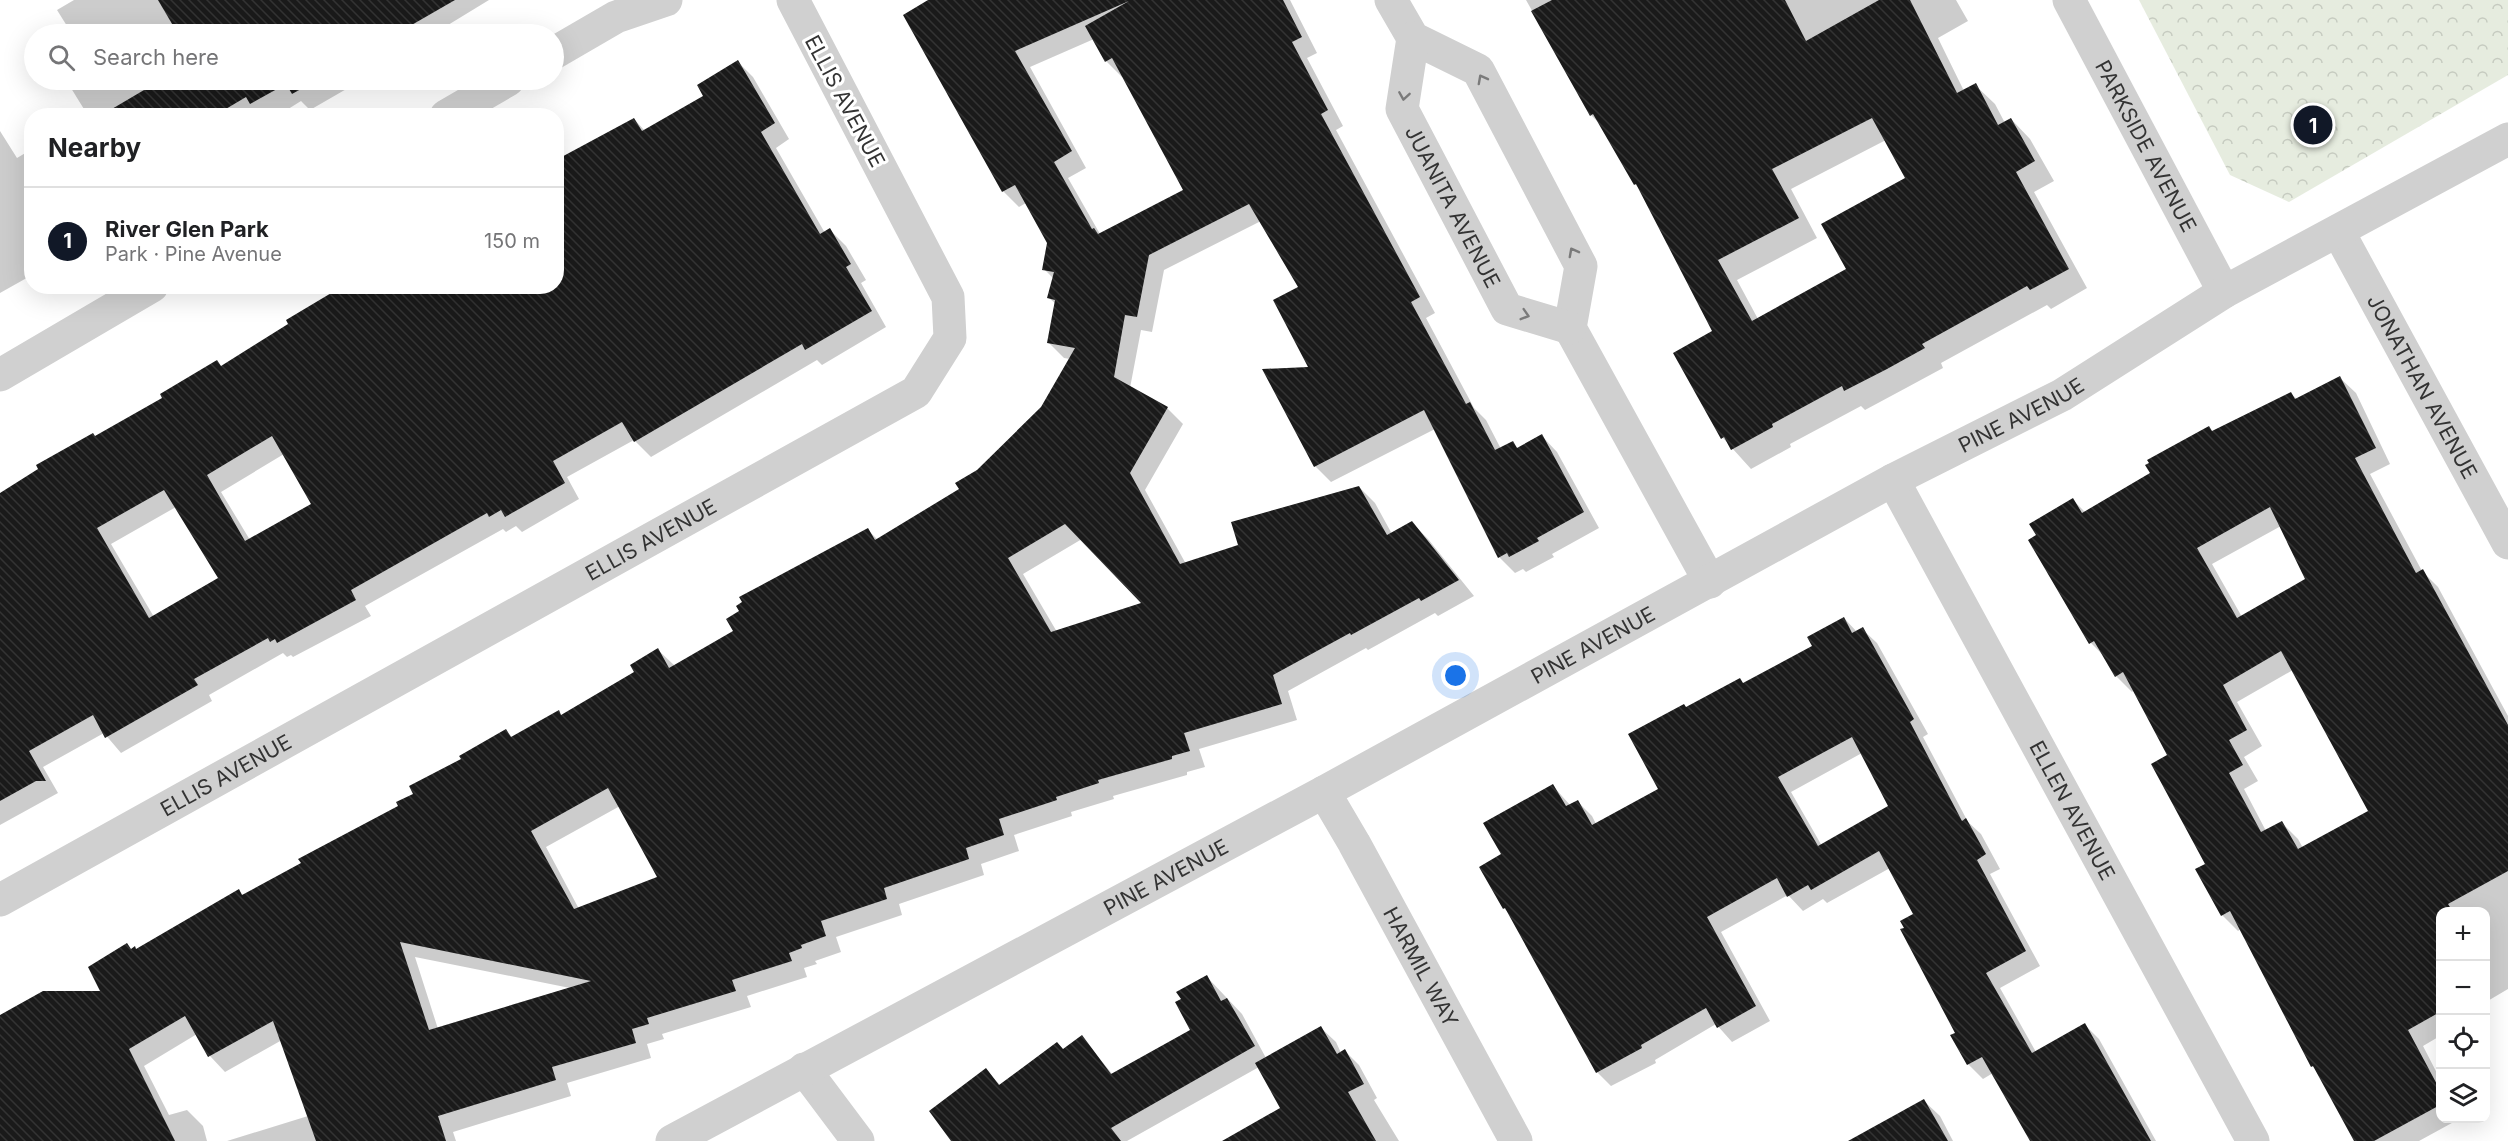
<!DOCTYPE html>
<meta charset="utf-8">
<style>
:root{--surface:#fff;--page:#f2f2f2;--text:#202124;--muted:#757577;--line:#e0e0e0;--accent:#111827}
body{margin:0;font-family:Inter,sans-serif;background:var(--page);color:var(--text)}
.controls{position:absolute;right:18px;bottom:18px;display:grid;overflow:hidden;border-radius:12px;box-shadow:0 6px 24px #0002}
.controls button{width:54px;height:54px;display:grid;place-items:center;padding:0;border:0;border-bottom:2px solid var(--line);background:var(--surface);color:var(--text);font:30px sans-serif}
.you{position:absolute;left:1456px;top:676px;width:21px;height:21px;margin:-15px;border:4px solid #fff;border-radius:50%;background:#1a73e8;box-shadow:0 0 0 9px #1a73e833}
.badge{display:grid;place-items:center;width:39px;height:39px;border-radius:50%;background:var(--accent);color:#fff;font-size:20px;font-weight:700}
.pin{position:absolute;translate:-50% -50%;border:3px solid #fff;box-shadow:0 2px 6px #0006}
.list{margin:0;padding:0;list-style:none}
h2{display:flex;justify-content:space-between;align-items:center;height:78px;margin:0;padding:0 24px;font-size:26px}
h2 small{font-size:20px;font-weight:400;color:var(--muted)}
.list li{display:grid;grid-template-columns:39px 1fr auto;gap:18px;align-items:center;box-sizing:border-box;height:108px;padding:0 24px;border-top:2px solid var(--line)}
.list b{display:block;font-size:22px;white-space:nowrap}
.list p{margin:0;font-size:20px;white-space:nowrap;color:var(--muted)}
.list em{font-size:20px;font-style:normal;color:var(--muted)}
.icon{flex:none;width:33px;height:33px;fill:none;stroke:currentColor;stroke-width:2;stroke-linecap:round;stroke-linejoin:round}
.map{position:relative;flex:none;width:2508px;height:1141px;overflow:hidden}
.search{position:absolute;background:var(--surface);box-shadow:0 6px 24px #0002;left:24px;top:24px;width:540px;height:66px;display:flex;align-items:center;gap:15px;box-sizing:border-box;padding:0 21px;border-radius:33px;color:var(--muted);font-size:22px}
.panel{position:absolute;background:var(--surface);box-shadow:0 6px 24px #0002;left:24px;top:108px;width:540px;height:186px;border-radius:24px}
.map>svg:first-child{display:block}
.forest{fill:url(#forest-crowns)}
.shadow{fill:#0003;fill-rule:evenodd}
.building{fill:url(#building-back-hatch);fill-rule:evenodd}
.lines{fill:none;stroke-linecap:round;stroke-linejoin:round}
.minor{stroke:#d0d0d0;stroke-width:33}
.tertiary{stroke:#d0d0d0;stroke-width:33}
.oneway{stroke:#7a7a7a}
.labels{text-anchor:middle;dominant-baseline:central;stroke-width:6;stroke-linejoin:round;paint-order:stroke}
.street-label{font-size:21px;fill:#333;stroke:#fff}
</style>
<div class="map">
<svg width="2508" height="1141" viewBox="0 0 2508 1141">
<defs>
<pattern id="forest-crowns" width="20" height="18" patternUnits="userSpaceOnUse" patternTransform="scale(1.5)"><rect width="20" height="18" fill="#e6ecdf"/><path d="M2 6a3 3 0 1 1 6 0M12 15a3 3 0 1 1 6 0" fill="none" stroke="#c6cbc0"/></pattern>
<pattern id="building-back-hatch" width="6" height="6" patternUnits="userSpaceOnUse" patternTransform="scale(1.5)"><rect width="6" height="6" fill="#1a1a1a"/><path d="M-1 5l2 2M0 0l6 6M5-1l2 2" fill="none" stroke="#333"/></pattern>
</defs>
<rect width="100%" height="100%" fill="#fff"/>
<polygon class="forest" points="2139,0 2508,0 2508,75 2289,202 2230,175"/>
<g class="shadow">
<polygon points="74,0 489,0 448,25 450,29 441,34 72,34 57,10"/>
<path d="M931 0H1290L1317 53 1307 58 1343 126 1336 130 1435 313 1426 318 1474 408 1486 420 1501 449 1512 443 1519 449 1542 436 1557 452 1599 528 1552 554 1554 557 1526 572 1523 569 1515 573 1499 557 1435 429 1331 482 1315 466 1311 368 1300 288 1261 221 1164 270 1152 332 1141 330 1130 388 1167 408 1183 424 1145 490 1186 564 1240 546 1359 487 1375 503 1392 534 1412 523 1428 539 1474 596 1438 616 1435 613 1368 650 1366 648 1288 691 1297 720 1199 749 1205 767 1187 772V775L1113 796 1114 799 1071 812 1072 816 1014 835 1019 851 981 864 984 875 899 904 902 915 836 937 841 952 815 961 817 964 804 968 807 977 747 996 751 1007 662 1034 664 1039 647 1044 651 1058 567 1083 571 1096 453 1132 456 1141H227L308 1116 282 1040 225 1072 210 1056 197 1034 144 1066 169 1115 187 1110 203 1126 207 1141H0V1016L103 992 132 950H137L239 891 244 896 400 807 463 760 506 731 513 738 558 712 562 716 636 673 658 650 675 666 735 632 868 530 878 540 961 490 1042 408 1070 359 1064 358 1048 342 1056 304 1049 298 1054 279 1044 269 1049 243 1026 203 1019 207 1003 191 905 15ZM1094 39 1106 61 1122 77 1124 76 1185 191 1100 234 1068 178 1086 168 1030 67ZM1082 539 1143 603 1057 632 1023 574ZM620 806 659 878 579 909 546 847ZM415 957 570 988 438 1029Z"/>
<path d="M1526 0H1956L1968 21 1938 38 1964 91 1975 85 1995 104 2005 123 2011 119 2030 139 2054 181 2034 192 2087 288 2051 309 2047 305 1941 363 1943 368 1906 388 1865 410 1861 406 1790 444 1791 447 1751 469 1723 438 1714 332 1640 189 1635 184 1601 125 1591 115ZM1886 140 1907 179 1848 270 1758 319 1737 280 1817 238 1791 189Z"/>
<path d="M738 62 753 77 789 139 776 148 825 233 830 230 846 246 866 280 861 283 886 327 822 365 817 360 651 457 634 440 567 477 579 499 522 532 516 526 506 532 503 529 365 606 371 616 293 657 291 655 287 657 283 653 209 695 212 701 121 753 104 733 43 767 58 793 0 825V494L164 399 217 362 222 367 556 286 634 119 645 131 705 96ZM284 454 313 505 250 540 221 492ZM176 507 220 579 154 617 111 544Z"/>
<polygon points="66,80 362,80 310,110 301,101 277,116 85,116 87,114"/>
<polygon points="0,131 17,158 32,149 32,275 0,293"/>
<path d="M2340 378 2356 393 2390 464 2370 474 2422 571 2438 587 2508 716V989L2486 1002V912H2440V1036L2423 1046 2440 1079V1118H2461L2419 1141H2356L2318 1071 2312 1066 2241 929 2238 931 2222 915 2169 756 2134 690 2132 692 2116 676 2105 657 2091 643 2038 536 2073 500 2086 513 2152 474 2213 432 2291 394 2297 399ZM2281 526 2307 579 2242 617 2212 564ZM2293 670 2370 812 2303 848 2298 839 2282 823 2266 831 2244 789 2258 781 2244 757 2262 746 2237 702Z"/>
<path d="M1844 618 1857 632 1862 629 1877 643 1928 734 1923 737 1968 822 1981 834 2000 869 1990 874 2040 966 2000 988 2036 1052 2085 1025 2099 1039 2156 1141H2031L1993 1073 1983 1079 1968 1064 1957 1033 1906 928 1915 915 1890 868 1827 903 1823 899 1803 911 1788 895 1721 932 1770 1021 1732 1042 1716 1024 1655 1060 1656 1063 1611 1086 1597 1072 1511 916 1504 908 1503 855 1553 786 1570 805 1577 801 1592 816 1596 824 1660 789 1686 708 1744 684 1814 647ZM1862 753 1890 807 1822 846 1791 792Z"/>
<polygon points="1207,977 1242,1014 1266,1058 1321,1028 1336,1042 1341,1053 1345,1051 1359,1065 1377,1098 1374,1100 1399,1141 1225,1141 1283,1109 1259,1067 1127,1141 951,1141 986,1070 1001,1086 1064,1050 1082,1037 1113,1075 1192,1031"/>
<polygon points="1924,1101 1940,1116 1953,1141 1875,1141"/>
</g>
<g class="building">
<polygon points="158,0 455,0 396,34 178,34"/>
<path d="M928 0H1283L1302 37 1292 42 1328 110 1321 114 1420 297 1411 302 1466 404 1470 402 1495 450 1513 441 1517 448 1542 434 1584 512 1537 538 1539 541 1509 557 1507 553 1498 558 1424 410 1314 467 1262 369 1308 367 1273 300 1298 287 1249 204 1149 255 1137 317 1125 315 1114 377 1168 407 1130 473 1180 564 1238 545 1231 522 1359 486 1387 535 1412 521 1459 580 1421 601 1419 598 1351 635 1350 633 1273 675 1282 704 1184 733 1190 751 1172 756V759L1098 780 1099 783 1056 797 1057 800 999 819 1004 835 966 848 969 859 884 888 887 899 821 921 826 936 801 945 802 948 789 953 792 961 732 980 736 991 647 1018 649 1024 632 1029 636 1043 552 1067 556 1080 438 1116 446 1141H316L273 1021 208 1057 185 1016 129 1049 175 1141H0V1015L43 991H100L88 967 127 943 131 949 135 946 136 949 239 889 242 895 301 863 298 859 398 806 396 802 413 794 409 786 461 759 459 756 506 729 511 737 559 710 561 715 634 672 630 665 658 648 669 668 733 631 726 619 739 611 736 606 742 602 739 597 868 528 875 540 959 489 955 483 977 470 1041 407 1075 348 1047 343 1055 300 1047 298 1054 272 1042 270 1047 243 1015 185 1002 192 903 15ZM1129 1 1085 26 1105 62 1112 58 1183 190 1098 234 1094 228 1092 229 1054 162 1072 151 1015 51ZM1065 524 1141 603 1051 632 1008 558ZM608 788 657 877 574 909 531 831ZM400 942 591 981 429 1030Z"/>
<path d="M1552 0H1785L1806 41 1879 0H1910L1957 93 1976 83 1998 125 2011 118 2035 161 2016 172 2069 269 2030 290 2027 286 1922 344 1925 348 1887 369 1844 391 1842 386 1772 424 1773 427 1731 450 1724 437 1721 439 1673 353 1712 331 1636 184 1634 185 1593 114 1590 116 1531 11ZM1872 118 1905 178 1821 224 1846 269 1752 321 1718 260 1799 218 1772 169Z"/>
<path d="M738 60 775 123 761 132 820 234 830 228 851 264 846 267 872 311 805 350 802 344 634 442 622 422 553 461 565 483 505 517 501 510 489 517 487 513 351 590 356 600 277 643 275 639 270 642 268 638 194 679 198 685 105 738 93 715 29 751 46 781H36L0 801V493L38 469 36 465 93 433 95 436 162 398 160 394 217 360 221 366 288 324 286 320 343 286H556V160L634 118 642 131 703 96 697 85ZM272 436 311 504 245 541 207 475ZM164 490 218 578 149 618 97 528Z"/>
<polygon points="161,80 317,80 292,94 286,84 250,104 246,97 214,116 100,116"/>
<path d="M2340 376 2376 448 2355 458 2416 573 2423 569 2508 725V871L2448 904 2453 912H2440V1012L2408 1030 2440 1090V1105L2374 1141H2354L2313 1066 2311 1067 2230 911 2221 916 2195 869 2205 864 2151 764 2167 755 2123 672 2115 677 2094 641 2089 644 2028 540 2036 535 2029 524 2073 498 2082 513 2150 473 2145 465 2149 463 2147 460 2209 426 2212 431 2291 392 2295 399ZM2270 507 2305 579 2237 618 2197 548ZM2281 651 2368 811 2298 849 2282 821 2261 832 2229 773 2243 765 2229 740 2247 730 2223 685Z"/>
<path d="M1844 617 1852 633 1863 627 1914 719 1910 722 1962 821 1966 818 1986 854 1977 860 2026 951 1986 973 2032 1053 2085 1023 2151 1141H2030L1982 1057 1967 1065 1950 1035 1955 1033 1900 929 1904 928 1900 921 1913 914 1879 851 1811 890 1808 885 1787 897 1777 878 1707 917 1756 1006 1717 1028 1706 1008 1641 1045 1642 1048 1596 1073 1505 908 1503 909 1479 867 1501 854 1483 823 1553 784 1566 806 1578 800 1592 825 1658 789 1628 734 1684 704 1686 707 1740 678 1743 683 1812 646 1807 637ZM1852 737 1888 806 1818 846 1778 777Z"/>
<polygon points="1207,975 1221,1001 1227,998 1255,1046 1111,1128 1121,1141 951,1141 929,1111 986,1068 999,1085 1057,1042 1063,1049 1082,1035 1111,1074 1190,1030 1175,1002 1181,999 1176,992"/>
<polygon points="1321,1026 1337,1054 1345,1049 1364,1084 1348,1092 1376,1141 1222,1141 1280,1108 1255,1063"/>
<polygon points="1924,1099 1948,1141 1848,1141"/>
</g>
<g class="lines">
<g class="minor">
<polyline points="1391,0 1413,38 1478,70 1581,266 1570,328 1710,582"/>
<path id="s1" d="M2069 0 2224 292"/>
<path id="s2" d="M1413 38 1402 109 1507 309 1570 328"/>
<polyline points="554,53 616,17 666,0"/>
<polyline points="446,116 508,80"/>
<path id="s3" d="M2338 231 2508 543"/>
<polyline points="0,375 152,286"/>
<path id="s4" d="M1893 480 2253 1141"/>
<path id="s5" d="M1324 792 1354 843 1516 1141"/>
<path id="s6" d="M0 900 916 392 950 338 948 297 793 0"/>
<polyline points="804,1069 858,1141"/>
</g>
<path class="tertiary" id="s7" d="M672 1141 1324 792 1893 480 2062 395 2224 292 2508 139"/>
</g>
<defs><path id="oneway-chevron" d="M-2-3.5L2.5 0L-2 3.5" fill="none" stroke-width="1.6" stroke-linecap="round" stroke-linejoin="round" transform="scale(1.5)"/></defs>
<g class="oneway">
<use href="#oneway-chevron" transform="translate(1482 79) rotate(-118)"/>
<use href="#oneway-chevron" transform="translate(1404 96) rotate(99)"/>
<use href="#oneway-chevron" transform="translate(1573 252) rotate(-118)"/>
<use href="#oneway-chevron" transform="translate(1525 315) rotate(17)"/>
</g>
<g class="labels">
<g class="street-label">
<text transform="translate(845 101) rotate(62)">ELLIS AVENUE</text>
<text stroke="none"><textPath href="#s1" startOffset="165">PARKSIDE AVENUE</textPath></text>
<text stroke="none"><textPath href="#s2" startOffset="182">JUANITA AVENUE</textPath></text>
<text stroke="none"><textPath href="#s3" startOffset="177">JONATHAN AVENUE</textPath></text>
<text stroke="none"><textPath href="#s7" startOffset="1532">PINE AVENUE</textPath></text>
<text stroke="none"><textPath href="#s6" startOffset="744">ELLIS AVENUE</textPath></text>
<text stroke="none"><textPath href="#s7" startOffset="1046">PINE AVENUE</textPath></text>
<text stroke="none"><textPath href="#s6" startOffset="258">ELLIS AVENUE</textPath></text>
<text stroke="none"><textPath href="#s4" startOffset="376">ELLEN AVENUE</textPath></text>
<text stroke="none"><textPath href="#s7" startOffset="560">PINE AVENUE</textPath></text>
<text stroke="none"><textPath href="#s5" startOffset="200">HARMIL WAY</textPath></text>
</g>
</g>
</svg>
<div class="controls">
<button>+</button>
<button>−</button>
<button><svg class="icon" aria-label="locate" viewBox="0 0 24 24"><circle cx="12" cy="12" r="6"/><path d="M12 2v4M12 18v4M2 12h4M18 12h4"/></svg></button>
<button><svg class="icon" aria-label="layers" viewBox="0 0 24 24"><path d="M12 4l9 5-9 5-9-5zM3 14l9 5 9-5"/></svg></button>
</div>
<div class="you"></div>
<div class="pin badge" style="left:2313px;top:125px">1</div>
<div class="search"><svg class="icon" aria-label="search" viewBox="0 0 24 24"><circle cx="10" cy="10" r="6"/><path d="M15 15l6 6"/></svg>Search here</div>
<section class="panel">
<h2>Nearby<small></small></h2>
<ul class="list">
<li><span class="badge">1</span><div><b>River Glen Park</b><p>Park · Pine Avenue</p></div><em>150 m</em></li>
</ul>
</section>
</div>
